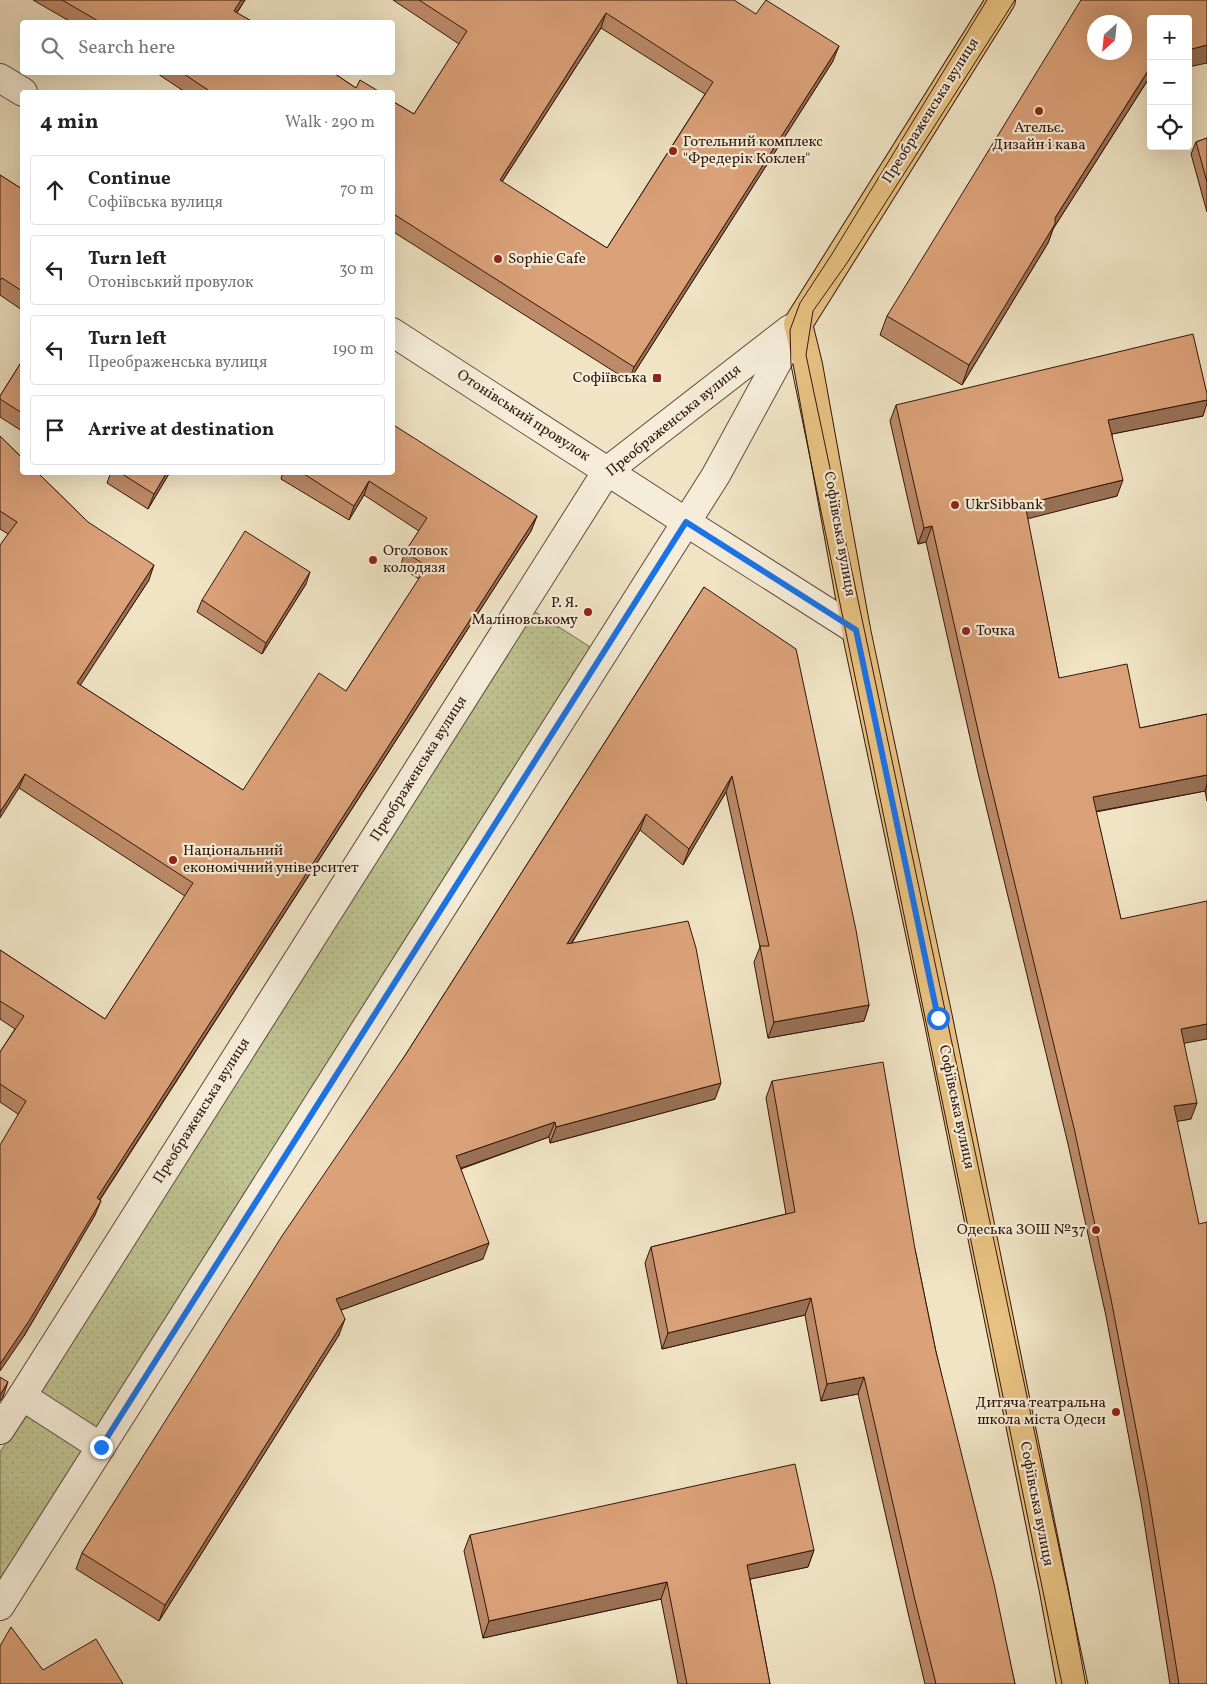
<!DOCTYPE html>
<meta charset="utf-8">
<style>
:root{--surface:#fff;--page:#f2f2f2;--text:#222;--muted:#767676;--line:#e0e0e0}
body{margin:0;font-family:Vollkorn,serif;background:var(--page);color:var(--text)}
.controls{position:absolute;right:15px;top:15px;display:grid;overflow:hidden;border-radius:5px;box-shadow:0 5px 20px #0002}
.controls button{width:45px;height:45px;display:grid;place-items:center;padding:0;border:0;border-bottom:1px solid var(--line);background:var(--surface);color:var(--text);font:25px sans-serif}
.compass{position:absolute;left:1087px;top:15px;width:45px;height:45px;border-radius:50%;background:var(--surface);box-shadow:0 5px 20px #0002;rotate:207deg}
.stop{position:absolute;width:15px;height:15px;margin:-11px;border:4px solid #1a73e8;border-radius:50%;background:#fff}
.stop.end{background:#1a73e8;border-color:#fff;box-shadow:0 1px 5px #0008}
.list{margin:0;padding:0;list-style:none}
h2{display:flex;justify-content:space-between;align-items:center;height:65px;margin:0;padding:0 20px;font-size:21px}
h2 small{font-size:16px;font-weight:400;color:var(--muted)}
.list li{display:grid;grid-template-columns:32px 1fr auto;gap:15px;align-items:center;box-sizing:border-box;height:70px;margin:0 10px 10px;padding:0 10px;border:1px solid var(--line);border-radius:5px}
.list b{display:block;font-size:19px;white-space:nowrap}
.list p{margin:0;font-size:16px;white-space:nowrap;color:var(--muted)}
.list em{font-size:16px;font-style:normal;color:var(--muted)}
.icon{flex:none;width:28px;height:28px;fill:none;stroke:currentColor;stroke-width:2;stroke-linecap:round;stroke-linejoin:round}
.map{position:relative;flex:none;width:1207px;height:1684px;overflow:hidden}
.search{position:absolute;background:var(--surface);box-shadow:0 5px 20px #0002;left:20px;top:20px;width:375px;height:55px;display:flex;align-items:center;gap:12px;box-sizing:border-box;padding:0 18px;border-radius:5px;color:var(--muted);font-size:19px}
.panel{position:absolute;background:var(--surface);box-shadow:0 5px 20px #0002;left:20px;top:90px;width:375px;height:385px;border-radius:5px}
.map>svg:first-child{display:block}
.park{fill:url(#park-dots);stroke:#786c4e}
.lines{fill:none;stroke-linecap:round;stroke-linejoin:round}
.minor-casing{stroke:#624a39;stroke-width:30}
.major-casing{stroke:#33160a;stroke-width:30}
.minor{stroke:#f5edd9;stroke-width:28}
.major{stroke:#e8c282;stroke-width:28}
.tram{stroke:#33160a;stroke-width:1}
.wall{fill:#bc8a68;stroke:#33160a;fill-rule:evenodd}
.shaded-wall{fill:#997155;stroke:#33160a}
.building{fill:#dba179;stroke:#33160a;fill-rule:evenodd}
.route{stroke:#1a73e8;stroke-width:6}
.poi-dot{fill:#8f2418;stroke:#f5edd9;stroke-width:2}
.labels{text-anchor:middle;dominant-baseline:central;stroke-width:4.5;stroke-linejoin:round;paint-order:stroke}
.street-label{font-size:15px;fill:#33160a;stroke:#f5edd9}
.poi-label{font-size:15px;fill:#33160a;stroke:#f5edd9;text-anchor:start}
</style>
<div class="map">
<svg width="1207" height="1684" viewBox="0 0 1207 1684">
<defs>
<pattern id="park-dots" width="8" height="8" patternUnits="userSpaceOnUse" patternTransform="scale(1.25)"><rect width="8" height="8" fill="#bec391"/><path d="M2 2h.1M6 6h.1" fill="none" stroke="#a4a77c" stroke-width="1.8" stroke-linecap="round"/></pattern>
</defs>
<rect width="100%" height="100%" fill="#f0e4c5"/>
<filter id="stains"><feTurbulence type="fractalNoise" baseFrequency=".004" numOctaves="4"/><feColorMatrix values="0 0 0 0 .2 0 0 0 0 .09 0 0 0 0 .02 0 0 0 .5 -.17"/></filter>
<radialGradient id="worn" r=".72"><stop offset=".6" stop-color="#630" stop-opacity="0"/><stop offset="1" stop-color="#630" stop-opacity=".3"/></radialGradient>
<g class="park">
<polygon points="532,610 595,650 97,1433 37,1395"/>
<polygon points="28,1410 90,1450 0,1591 0,1452"/>
</g>
<g class="lines">
<g class="minor-casing">
<g id="minor">
<polyline points="0,78 23,92"/>
<polyline points="392,332 686,522 856,630"/>
<polyline points="0,1430 22,1396"/>
<polyline points="101,1447 22,1396 607,471 790,329"/>
<polyline points="0,1606 716,475 798,324"/>
</g>
</g>
<g class="major-casing">
<polyline id="major" points="1001,0 798,324 808,365 856,630 938,1018 1054,1591 1071,1684"/>
</g>
<use href="#minor" class="minor"/>
<use href="#major" class="major"/>
<g class="tram">
<polyline points="987,0 832,254 800,303 790,330 791,365 1062,1684"/>
<polyline points="1015,0 847,263 813,311 806,355 1088,1684"/>
</g>
</g>
<g class="wall">
<polygon points="33,0 245,0 237,13 253,22 71,22"/>
<path d="M393 0H593L756 14 833 61 629 381 392 231V101L414 114 459 44ZM601 28 705 94 607 248 502 182Z"/>
<polygon points="1151,19 1151,75 1053,229 1048,243 962,385 880,335 887,316"/>
<polygon points="155,72 332,72 356,88 380,92 185,92"/>
<polygon points="1207,138 1207,212 1191,154 1196,142"/>
<polygon points="0,175 22,189 22,310 0,295"/>
<polygon points="22,361 22,431 0,417 0,396"/>
<polygon points="896,405 1203,416 1112,434 1117,496 1027,518 1059,678 1140,728 1207,714 1207,801 1205,791 1096,812 1121,919 1184,1044 1191,1119 1177,1121 1207,1684 1170,1684 1141,1502 1106,1316 1068,1144 978,773 926,542 918,544 890,421"/>
<polygon points="0,436 88,522 149,580 80,685 243,790 346,691 419,579 400,567 405,552 419,531 364,495 349,520 281,479 283,472 392,472 537,516 531,531 100,1200 95,1215 24,1336 18,1114 0,1102 0,1052 15,1029 0,1019 0,950 105,1019 185,896 19,788 8,534 0,529"/>
<polygon points="111,472 170,472 148,509 107,483"/>
<polygon points="306,584 262,654 197,612 202,600"/>
<polygon points="704,587 869,1005 864,1021 768,1038 754,962 760,947 726,792 683,865 640,830 572,943 715,1099 550,1143 549,1137 461,1169 483,1259 341,1310 339,1335 159,1621 76,1569 82,1553 406,1054"/>
<polygon points="772,1081 915,1249 936,1352 1015,1684 925,1684 909,1617 858,1394 821,1401 805,1315 662,1349 645,1263 651,1247 786,1214 766,1098"/>
<polygon points="470,1535 814,1550 808,1567 750,1579 770,1684 678,1684 661,1599 483,1638 464,1551"/>
</g>
<g class="shaded-wall">
<polygon points="241,0 245,0 230,22 234,11"/>
<polygon points="606,13 601,28 494,194 500,180"/>
<polygon points="1207,45 1207,63 1188,67 1188,50"/>
<polygon points="839,46 833,61 629,381 634,367"/>
<polygon points="1151,66 1151,75 1053,229 1048,243 962,385 969,365 1055,218"/>
<polygon points="1207,400 1207,403 1203,416 1102,436 1108,420"/>
<polygon points="167,472 170,472 148,509 154,494"/>
<polygon points="1123,480 1117,496 1019,521 1025,504"/>
<polygon points="369,481 364,495 349,520 354,506"/>
<polygon points="537,516 531,531 91,1213 97,1198"/>
<polygon points="932,526 926,542 918,544 924,528"/>
<polygon points="154,565 149,580 72,698 77,683"/>
<polygon points="310,572 306,584 262,654 266,643"/>
<polygon points="25,774 19,788 0,818 0,812"/>
<polygon points="1207,775 1207,784 1205,791 1087,813 1093,797"/>
<polygon points="732,776 726,792 683,865 689,849"/>
<polygon points="646,814 640,830 561,960 567,944"/>
<polygon points="869,1005 864,1021 768,1038 774,1022"/>
<polygon points="1207,1024 1207,1039 1175,1045 1181,1029"/>
<polygon points="721,1083 715,1099 550,1143 556,1127"/>
<polygon points="1197,1103 1191,1119 1168,1123 1174,1106"/>
<polygon points="555,1122 549,1137 450,1172 456,1156"/>
<polygon points="101,1201 95,1215 24,1336 0,1371 0,1364"/>
<polygon points="489,1243 483,1259 330,1314 336,1299"/>
<polygon points="811,1298 805,1315 662,1349 668,1333"/>
<polygon points="345,1319 339,1335 159,1621 165,1605"/>
<polygon points="864,1377 858,1394 821,1401 827,1384"/>
<polygon points="8,1382 3,1397 0,1401 0,1395"/>
<polygon points="814,1550 808,1567 741,1581 747,1565"/>
<polygon points="667,1582 661,1599 483,1638 489,1621"/>
</g>
<g class="building">
<polygon points="62,0 241,0 234,11 253,22 100,22"/>
<path d="M419 0H734L756 14 766 0 839 46 634 367 392 213V101L414 114 467 31ZM606 13 713 82 607 248 500 180Z"/>
<path d="M1081 0H1207V45L1188 50V19H1151V66L1055 218V224L969 365 887 316ZM1094 22H1124V52H1094Z"/>
<polygon points="181,72 332,72 356,88 360,80 380,92 211,92"/>
<polygon points="1207,138 1207,182 1196,142"/>
<polygon points="0,175 22,189 22,291 2,278 0,280"/>
<polygon points="1193,334 1207,394 1207,400 1108,420 1123,480 1025,504 1059,678 1127,664 1140,728 1207,714 1207,775 1093,797 1121,919 1207,901 1207,1024 1181,1029 1197,1103 1174,1106 1199,1224 1207,1222 1207,1684 1179,1684 1147,1486 1111,1299 1074,1128 984,757 932,526 924,528 896,405"/>
<polygon points="22,361 22,413 0,399 0,396"/>
<polygon points="392,424 537,516 97,1198 101,1201 29,1321 0,1364 0,1145 26,1101 0,1084 0,1052 24,1016 0,1001 0,950 105,1019 193,883 25,774 0,812 0,545 17,522 0,511 0,436 22,458 22,472 37,472 88,522 154,565 77,683 243,790 319,673 346,691 427,566 405,552 427,518 369,481 354,506 301,472 392,472"/>
<polygon points="119,472 167,472 154,494"/>
<polygon points="245,531 310,572 266,643 202,600"/>
<polygon points="704,587 796,649 856,930 869,1005 774,1022 760,946 769,946 732,776 689,849 646,814 567,944 688,921 696,948 721,1083 556,1127 555,1122 456,1156 489,1243 336,1299 345,1319 165,1605 82,1553 282,1236 406,1054"/>
<polygon points="883,1062 915,1249 936,1352 994,1584 1015,1684 936,1684 915,1600 864,1377 827,1384 811,1298 668,1333 651,1247 795,1212 772,1081"/>
<polygon points="0,1377 8,1382 0,1395"/>
<polygon points="795,1464 814,1550 747,1565 770,1684 687,1684 667,1582 489,1621 470,1535"/>
<polygon points="11,1627 43,1670 96,1639 123,1684 0,1684 0,1646"/>
</g>
<g class="lines">
<polyline class="route" points="101,1447 686,522 856,630 938,1018"/>
</g>
<g class="poi-dot">
<circle cx="1039" cy="111" r="5"/>
<circle cx="673" cy="151" r="5"/>
<circle cx="498" cy="259" r="5"/>
<rect x="652" y="373" width="10" height="10" rx="2.5"/>
<circle cx="955" cy="505" r="5"/>
<circle cx="373" cy="560" r="5"/>
<circle cx="588" cy="612" r="5"/>
<circle cx="966" cy="631" r="5"/>
<circle cx="173" cy="860" r="5"/>
<circle cx="1096" cy="1230" r="5"/>
<circle cx="1116" cy="1412" r="5"/>
</g>
<g class="labels">
<g class="street-label">
<text transform="translate(931 111) rotate(-58)">Преображенська вулиця</text>
<text transform="translate(523 416) rotate(33)">Отонівський провулок</text>
<text transform="translate(674 421) rotate(-39)">Преображенська вулиця</text>
<text transform="translate(839 534) rotate(80)">Софіївська вулиця</text>
<text transform="translate(419 769) rotate(-58)">Преображенська вулиця</text>
<text transform="translate(956 1107) rotate(78)">Софіївська вулиця</text>
<text transform="translate(202 1111) rotate(-58)">Преображенська вулиця</text>
<text transform="translate(1036 1504) rotate(79)">Софіївська вулиця</text>
</g>
<g class="poi-label">
<text x="1039" y="128" text-anchor="middle">Ательє.<tspan x="1039" dy="17">Дизайн і кава</tspan></text>
<text x="683" y="142">Готельний комплекс<tspan x="683" dy="17">"Фредерік Коклен"</tspan></text>
<text x="508" y="259">Sophie Cafe</text>
<text x="647" y="378" text-anchor="end">Софiïвська</text>
<text x="965" y="505">UkrSibbank</text>
<text x="383" y="551">Оголовок<tspan x="383" dy="17">колодязя</tspan></text>
<text x="578" y="603" text-anchor="end">Р. Я.<tspan x="578" dy="17">Маліновському</tspan></text>
<text x="976" y="631">Точка</text>
<text x="183" y="851">Національний<tspan x="183" dy="17">економічний університет</tspan></text>
<text x="1086" y="1230" text-anchor="end">Одеська ЗОШ №37</text>
<text x="1106" y="1403" text-anchor="end">Дитяча театральна<tspan x="1106" dy="17">школа міста Одеси</tspan></text>
</g>
</g>
<rect width="100%" height="100%" filter="url(#stains)"/>
<rect width="100%" height="100%" fill="url(#worn)"/>
</svg>
<div class="controls">
<button>+</button>
<button>−</button>
<button><svg class="icon" aria-label="locate" viewBox="0 0 24 24"><circle cx="12" cy="12" r="6"/><path d="M12 2v4M12 18v4M2 12h4M18 12h4"/></svg></button>
</div>
<svg class="compass" viewBox="-18 -18 36 36"><path d="M0-13l5 13h-10z" fill="#e53935"/><path d="M0 13l5-13h-10z" fill="#767676"/></svg>
<div class="stop" style="left:938px;top:1018px"></div>
<div class="stop end" style="left:101px;top:1447px"></div>
<div class="search"><svg class="icon" aria-label="search" viewBox="0 0 24 24"><circle cx="10" cy="10" r="6"/><path d="M15 15l6 6"/></svg>Search here</div>
<section class="panel">
<h2>4 min<small>Walk · 290 m</small></h2>
<ul class="list">
<li><svg class="icon" aria-label="ahead" viewBox="0 0 24 24"><path d="M12 20V5M6 11l6-6 6 6"/></svg><div><b>Continue</b><p>Софіївська вулиця</p></div><em>70 m</em></li>
<li><svg class="icon" aria-label="left" viewBox="0 0 24 24"><path d="M17 20v-9H6M10 6l-5 5 5 5"/></svg><div><b>Turn left</b><p>Отонівський провулок</p></div><em>30 m</em></li>
<li><svg class="icon" aria-label="left" viewBox="0 0 24 24"><path d="M17 20v-9H6M10 6l-5 5 5 5"/></svg><div><b>Turn left</b><p>Преображенська вулиця</p></div><em>190 m</em></li>
<li><svg class="icon" aria-label="arrive" viewBox="0 0 24 24"><path d="M6 21V4h12l-3 4 3 4H6"/></svg><div><b>Arrive at destination</b></div></li>
</ul>
</section>
</div>
